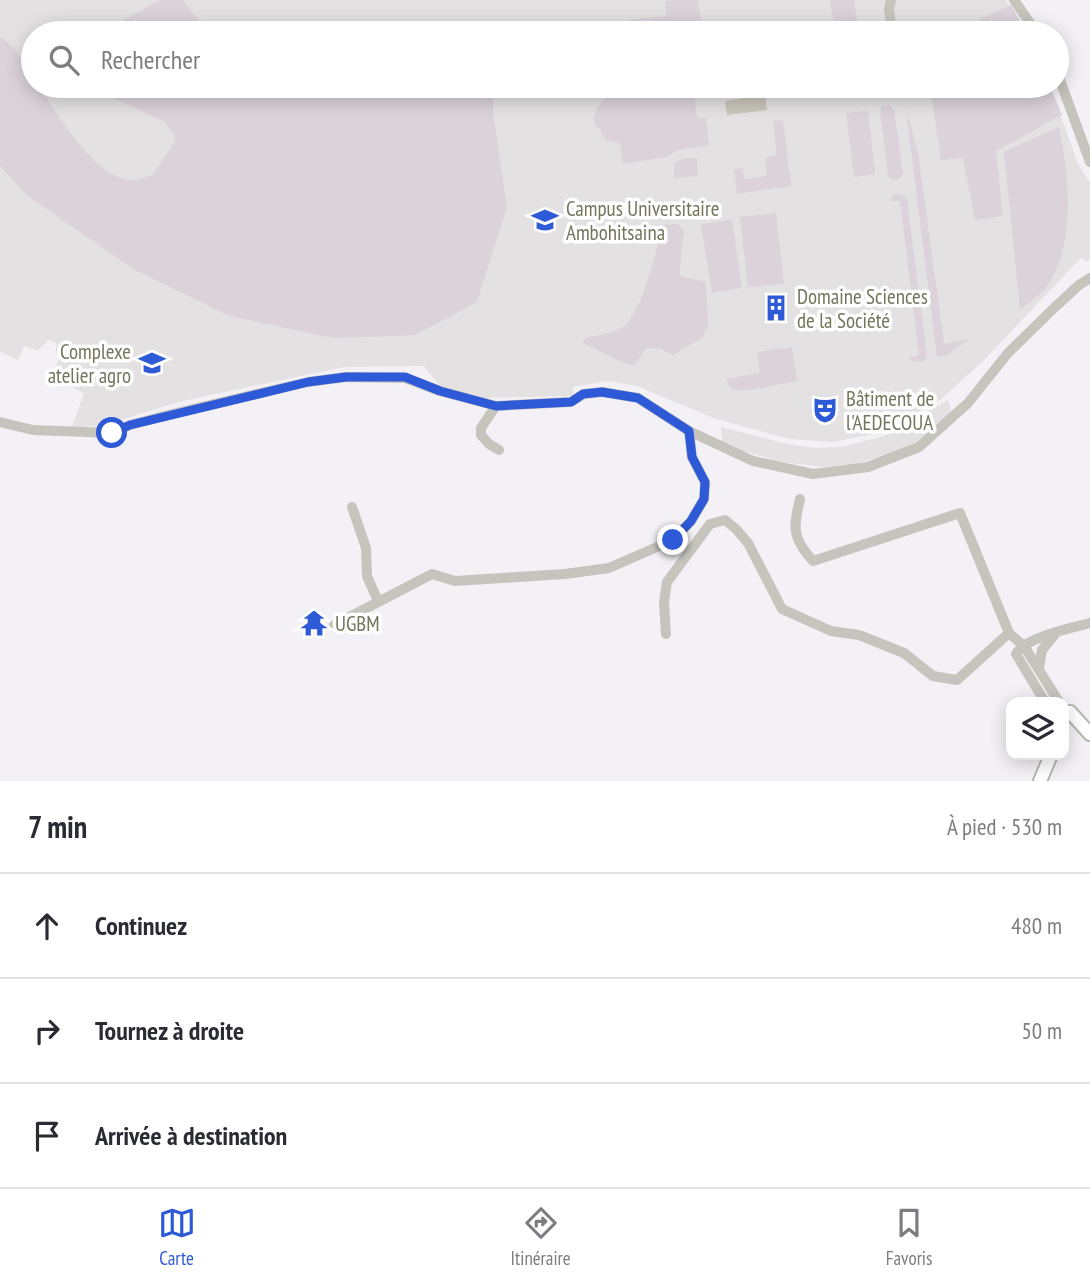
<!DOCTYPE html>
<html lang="fr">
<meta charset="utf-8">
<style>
:root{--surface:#fff;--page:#f2f2f3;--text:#2b2b33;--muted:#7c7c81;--line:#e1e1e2;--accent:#2e5ad7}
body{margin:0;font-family:"PT Sans Narrow",sans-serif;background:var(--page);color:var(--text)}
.controls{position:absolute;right:21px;bottom:21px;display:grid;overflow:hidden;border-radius:14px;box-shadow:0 4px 18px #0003}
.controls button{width:63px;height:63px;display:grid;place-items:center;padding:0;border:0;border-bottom:2px solid var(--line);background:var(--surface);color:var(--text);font:35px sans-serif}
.stop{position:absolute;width:21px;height:21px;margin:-16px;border:5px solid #2e5ad7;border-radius:50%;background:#fff}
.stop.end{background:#2e5ad7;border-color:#fff;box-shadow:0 2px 7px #0008}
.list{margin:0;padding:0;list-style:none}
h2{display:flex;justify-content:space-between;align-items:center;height:91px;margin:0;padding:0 28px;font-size:30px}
h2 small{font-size:23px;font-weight:400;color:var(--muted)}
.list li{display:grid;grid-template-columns:46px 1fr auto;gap:21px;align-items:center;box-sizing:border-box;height:105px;padding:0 28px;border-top:2px solid var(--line)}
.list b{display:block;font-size:26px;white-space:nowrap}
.list em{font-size:23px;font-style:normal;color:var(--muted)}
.icon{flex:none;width:38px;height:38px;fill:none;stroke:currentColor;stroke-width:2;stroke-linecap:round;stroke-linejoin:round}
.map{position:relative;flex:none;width:1090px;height:781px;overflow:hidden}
.search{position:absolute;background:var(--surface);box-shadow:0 4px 18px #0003;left:21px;right:21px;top:21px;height:77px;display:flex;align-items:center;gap:18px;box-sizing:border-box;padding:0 24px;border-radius:38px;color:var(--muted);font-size:26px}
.sheet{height:406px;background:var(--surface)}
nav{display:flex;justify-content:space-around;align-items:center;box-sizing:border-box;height:98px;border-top:2px solid var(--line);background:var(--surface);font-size:19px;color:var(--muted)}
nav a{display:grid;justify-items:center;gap:4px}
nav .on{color:var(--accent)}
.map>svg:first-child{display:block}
.built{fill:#e3e1e2}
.green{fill:#dbd2da}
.water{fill:#c9c6bb}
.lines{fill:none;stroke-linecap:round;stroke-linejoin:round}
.major-casing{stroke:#b7b7af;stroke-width:16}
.minor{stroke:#c5c5be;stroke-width:10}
.major{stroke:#fff;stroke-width:12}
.route{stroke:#2e5ad7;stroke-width:9}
.labels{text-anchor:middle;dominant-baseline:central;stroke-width:7;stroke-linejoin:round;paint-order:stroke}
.poi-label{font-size:21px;fill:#75745d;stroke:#fff;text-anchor:start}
</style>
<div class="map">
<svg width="1090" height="781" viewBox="0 0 1090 781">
<rect width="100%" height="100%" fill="#f3f1f5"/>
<g class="built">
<polygon points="0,0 1006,0 1027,33 33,33 33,86 1050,86 1078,164 1090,183 1090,259 1086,261 1081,258 981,363 940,400 882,432 833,442 789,439 713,418 637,386 608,381 573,387 573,396 485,398 440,386 424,366 344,367 178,402 102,426 72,427 84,393 51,377 61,355 55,352 57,344 48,340 38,351 24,346 18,360 0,352"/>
<polygon points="948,400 952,414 929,430 929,434 916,443 889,455 858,463 824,467 781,462 744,451 722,441 721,427 787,444 816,448 841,447 884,436"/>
</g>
<g class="green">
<polygon points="160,0 183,0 208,33 100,33"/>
<polygon points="675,0 698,0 703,33 627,33 627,20 666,16 665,1"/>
<polygon points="830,0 854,0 859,33 835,33"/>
<polygon points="1011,5 1027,33 950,33"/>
<polygon points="368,22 377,33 327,33 331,24"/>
<path d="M0 37C13 43 33 71 33 86H39C57 113 96 180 132 180 138 180 146 177 153 175L176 139 165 122 89 86H492L494 120 507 207 477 302 415 335 333 338 230 316 135 270 28 196 0 166Z"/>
<path d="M621 86H713V88L693 91 697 118H706L709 145 678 150 666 157 623 164 620 143 606 141 600 129 595 126C590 107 608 97 621 86Z"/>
<polygon points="930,86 1050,86 1062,115 996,151 1003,216 975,220 963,158 941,160"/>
<polygon points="890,105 894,110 903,174 899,179 893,180 888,176 880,110 883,106"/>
<polygon points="906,110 918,152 944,344 969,339 947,355 937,357"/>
<polygon points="868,111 875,174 854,177 846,113"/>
<polygon points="783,120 791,186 737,194 734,170 742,168 745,179 767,176 765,161 767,157 777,156 773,121"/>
<path d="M1059 127C1069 173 1075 239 1051 280 1045 292 1030 301 1020 310L1004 152Z"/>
<polygon points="684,158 697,158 698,176 674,178 674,163"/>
<polygon points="901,194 907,199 927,356 924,361 913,362 909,357 919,355 900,201 890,201 893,195"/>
<polygon points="776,213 784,284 748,287 740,217"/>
<polygon points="732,220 742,288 712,293 701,224"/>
<path d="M678 224 684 231 679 276 706 282 708 324 703 337 673 355 661 349 646 348 641 357 633 365C614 361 600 349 582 343L586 338C600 334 609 335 623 327 641 316 657 247 663 225Z"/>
<path d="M792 347 797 381C785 383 740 394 732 389 729 387 728 382 726 379L760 373 757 352Z"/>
</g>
<polygon class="water" points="765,95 767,110 727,115 725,101"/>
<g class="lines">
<g class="major-casing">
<g id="major">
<polyline points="1064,716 1070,712 1090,734"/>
<polyline points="1040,781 1051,755"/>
</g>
</g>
<g class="minor">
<polyline points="891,0 889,9 892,33"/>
<polyline points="1014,0 1037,33"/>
<polyline points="1057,72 1090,162"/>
<polyline points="496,406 481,428 481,435 489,444 499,450"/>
<polyline points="0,422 33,430 112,433 130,425 172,414 308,382 346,377 405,378 440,391 496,406 571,402 584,394 602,392 638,398 689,431 753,461 813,474 868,467 919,447 968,403 1008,353 1054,308 1079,285 1090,278"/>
<path d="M800 499C793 528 792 538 813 561L960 513 1009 633 1024 646 1059 702"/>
<polyline points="352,507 366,548 367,576 378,601"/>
<polyline points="334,625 432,574 455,581 565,574 609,568 673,540 691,521 704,499 705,482 692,457 689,431"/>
<polyline points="666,634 664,602 667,582 710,524 725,520 736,529 748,543 782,609 831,631 859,635 904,653 933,676 957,680 1009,633"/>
<polyline points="1039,668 1042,650 1055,634"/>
<path d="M1045 702 1016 654C1025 637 1072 628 1090 623"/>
</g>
<use href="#major" class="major"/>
</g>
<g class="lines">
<polyline class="route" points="112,433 130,425 308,382 346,377 405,377 440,391 496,406 571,402 583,394 602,392 638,398 689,431 692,457 705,482 704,499 691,521 673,540"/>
</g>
<defs>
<g id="university-bare" transform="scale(2.1)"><path d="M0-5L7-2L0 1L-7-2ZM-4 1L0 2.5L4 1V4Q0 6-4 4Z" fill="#2e5ad7" stroke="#fff" stroke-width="2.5" paint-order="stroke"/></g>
<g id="building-bare" transform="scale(2.1)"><path d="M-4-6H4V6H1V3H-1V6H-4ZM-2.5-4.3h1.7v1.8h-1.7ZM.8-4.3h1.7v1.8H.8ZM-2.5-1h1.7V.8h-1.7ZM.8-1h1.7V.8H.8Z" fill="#2e5ad7" stroke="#fff" stroke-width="2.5" paint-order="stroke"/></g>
<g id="theatre-bare" transform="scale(2.1)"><path d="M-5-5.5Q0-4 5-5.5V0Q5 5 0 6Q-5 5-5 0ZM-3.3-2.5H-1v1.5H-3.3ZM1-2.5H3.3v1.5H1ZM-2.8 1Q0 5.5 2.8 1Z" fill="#2e5ad7" stroke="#fff" stroke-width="2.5" paint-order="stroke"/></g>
<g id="temple-bare" transform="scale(2.1)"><path d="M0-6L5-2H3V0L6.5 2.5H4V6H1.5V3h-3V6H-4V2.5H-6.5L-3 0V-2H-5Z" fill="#2e5ad7" stroke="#fff" stroke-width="2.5" paint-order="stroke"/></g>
</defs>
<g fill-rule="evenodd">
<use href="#university-bare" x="545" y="220"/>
<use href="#building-bare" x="776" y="308"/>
<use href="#university-bare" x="152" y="363"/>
<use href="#theatre-bare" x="825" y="410"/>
<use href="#temple-bare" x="314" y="623"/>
</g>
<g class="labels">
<g class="poi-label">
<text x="566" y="208">Campus Universitaire<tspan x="566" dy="24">Ambohitsaina</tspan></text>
<text x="797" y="296">Domaine Sciences<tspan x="797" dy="24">de la Société</tspan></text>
<text x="131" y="351" text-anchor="end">Complexe<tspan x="131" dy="24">atelier agro</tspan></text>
<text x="846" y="398">Bâtiment de<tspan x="846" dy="24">l'AEDECOUA</tspan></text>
<text x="335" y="623">UGBM</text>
</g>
</g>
</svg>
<div class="controls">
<button><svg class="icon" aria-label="layers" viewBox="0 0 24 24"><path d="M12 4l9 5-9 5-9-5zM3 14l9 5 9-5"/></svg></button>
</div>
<div class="stop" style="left:112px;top:433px"></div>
<div class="stop end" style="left:673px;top:540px"></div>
<div class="search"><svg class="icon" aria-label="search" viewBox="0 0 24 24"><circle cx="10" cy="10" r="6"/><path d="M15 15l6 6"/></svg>Rechercher</div>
</div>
<section class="sheet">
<h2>7 min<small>À pied · 530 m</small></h2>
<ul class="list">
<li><svg class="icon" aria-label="ahead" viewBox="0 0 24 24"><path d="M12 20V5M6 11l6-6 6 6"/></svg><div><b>Continuez</b></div><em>480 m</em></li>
<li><svg class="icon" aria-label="right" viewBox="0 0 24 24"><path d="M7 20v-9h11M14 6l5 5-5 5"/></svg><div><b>Tournez à droite</b></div><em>50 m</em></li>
<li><svg class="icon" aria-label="arrive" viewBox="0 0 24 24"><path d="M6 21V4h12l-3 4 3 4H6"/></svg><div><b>Arrivée à destination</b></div></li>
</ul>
</section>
<nav>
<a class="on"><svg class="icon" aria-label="map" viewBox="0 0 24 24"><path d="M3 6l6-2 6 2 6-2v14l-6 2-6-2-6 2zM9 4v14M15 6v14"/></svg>Carte</a>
<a><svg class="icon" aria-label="directions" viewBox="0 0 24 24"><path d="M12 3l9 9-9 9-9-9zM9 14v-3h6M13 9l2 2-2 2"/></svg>Itinéraire</a>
<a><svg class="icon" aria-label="saved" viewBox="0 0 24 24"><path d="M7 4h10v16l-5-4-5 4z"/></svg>Favoris</a>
</nav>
